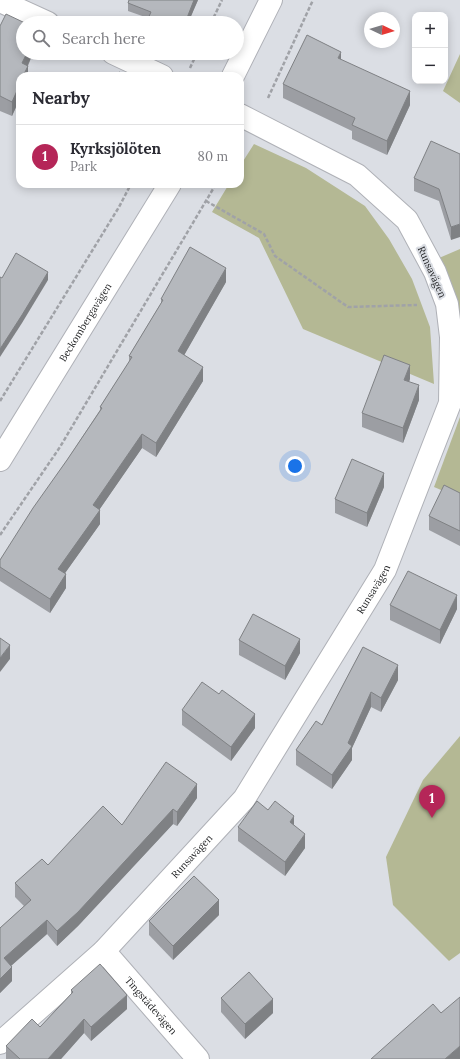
<!DOCTYPE html>
<meta charset="utf-8">
<style>
:root{--surface:#fff;--page:#f2f2f3;--text:#2b2b33;--muted:#7c7c81;--line:#e1e1e2;--accent:#b52658}
body{margin:0;font-family:Lora,serif;background:var(--page);color:var(--text)}
.controls{position:absolute;right:12px;top:12px;display:grid;overflow:hidden;border-radius:8px;box-shadow:0 2px 10px #0003}
.controls button{width:36px;height:36px;display:grid;place-items:center;padding:0;border:0;border-bottom:1px solid var(--line);background:var(--surface);color:var(--text);font:20px sans-serif}
.compass{position:absolute;left:364px;top:12px;width:36px;height:36px;border-radius:50%;background:var(--surface);box-shadow:0 2px 10px #0003;rotate:94deg}
.you{position:absolute;left:295px;top:466px;width:14px;height:14px;margin:-10px;border:3px solid #fff;border-radius:50%;background:#1a73e8;box-shadow:0 0 0 6px #1a73e833}
.badge{display:grid;place-items:center;width:26px;height:26px;border-radius:50%;background:var(--accent);color:#fff;font-size:13px;font-weight:700}
.pin{position:absolute;translate:-50% -33px;filter:drop-shadow(0 1px 2px #0008)}
.pin::after{content:'';position:absolute;top:21px;width:14px;height:12px;background:inherit;clip-path:polygon(0 0,100% 0,50% 100%)}
.list{margin:0;padding:0;list-style:none}
h2{display:flex;justify-content:space-between;align-items:center;height:52px;margin:0;padding:0 16px;font-size:17px}
h2 small{font-size:13px;font-weight:400;color:var(--muted)}
.list li{display:grid;grid-template-columns:26px 1fr auto;gap:12px;align-items:center;box-sizing:border-box;height:64px;padding:0 16px;border-top:1px solid var(--line)}
.list b{display:block;font-size:15px;white-space:nowrap}
.list p{margin:0;font-size:13px;white-space:nowrap;color:var(--muted)}
.list em{font-size:13px;font-style:normal;color:var(--muted)}
.icon{flex:none;width:22px;height:22px;fill:none;stroke:currentColor;stroke-width:2;stroke-linecap:round;stroke-linejoin:round}
.map{position:relative;flex:none;width:460px;height:1059px;overflow:hidden}
.search{position:absolute;background:var(--surface);box-shadow:0 2px 10px #0003;left:16px;top:16px;width:228px;height:44px;display:flex;align-items:center;gap:10px;box-sizing:border-box;padding:0 14px;border-radius:22px;color:var(--muted);font-size:15px}
.panel{position:absolute;background:var(--surface);box-shadow:0 2px 10px #0003;left:16px;top:72px;width:228px;height:116px;border-radius:12px}
.map>svg:first-child{display:block}
.green{fill:#b4b894}
.lines{fill:none;stroke-linecap:round;stroke-linejoin:round}
.minor-casing{stroke:#afb1b7;stroke-width:24}
.path{stroke:#a0a2a7;stroke-width:2.5;stroke-dasharray:4 2;stroke-linecap:butt}
.minor{stroke:#fff;stroke-width:22}
.wall{fill:#9c9ea3}
.shaded-wall{fill:#7f8184}
.building{fill:#b5b8bd;stroke:#7f8184}
.labels{text-anchor:middle;dominant-baseline:central;stroke-width:4;stroke-linejoin:round;paint-order:stroke}
.street-label{font-size:10px;fill:#1f2022;stroke:#dbdee4}
</style>
<div class="map">
<svg width="460" height="1059" viewBox="0 0 460 1059">
<rect width="100%" height="100%" fill="#dbdee4"/>
<g class="green">
<polygon points="460,54 460,103 443,91"/>
<polygon points="254,144 306,168 365,206 389,239 412,279 430,327 434,384 303,329 259,238 212,212 229,184 240,184 240,166"/>
<polygon points="460,249 460,315 439,258"/>
<polygon points="460,417 460,498 434,487"/>
<polygon points="460,736 460,953 449,961 393,905 386,857 423,780"/>
</g>
<g class="lines">
<g class="minor-casing">
<g id="minor">
<polyline points="0,1 48,23"/>
<polyline points="113,53 162,76"/>
<polyline points="233,76 271,0"/>
<path id="s1" d="M0 460 170 184"/>
<path id="s2" d="M104 951 198 1059"/>
<path id="s3" d="M0 1043 104 951 244 799 385 570 450 403 451 337 447 304 435 272 407 220 357 175 240 115"/>
</g>
</g>
<g class="path">
<polyline points="211,23 222,0"/>
<polyline points="190,68 197,53"/>
<polyline points="268,98 313,0"/>
<polyline points="206,201 264,234 275,256 348,307 417,305"/>
<polyline points="0,401 119,207 131,184"/>
<polyline points="0,535 60,447 216,184"/>
</g>
<use href="#minor" class="minor"/>
</g>
<g class="wall">
<polygon points="129,0 198,0 188,23 146,23 148,18 128,11 128,3"/>
<polygon points="0,26 33,53 28,66 28,76 20,76 20,98 12,116 0,111"/>
<polygon points="341,60 410,105 387,155 352,139 352,131 283,98 283,84"/>
<polygon points="460,154 451,240 439,201 414,191 414,178"/>
<polygon points="226,282 184,355 203,381 156,457 142,448 99,510 100,524 65,573 66,588 50,613 0,581 0,560 67,460 100,410 100,407 129,362 129,356 161,303 161,299"/>
<polygon points="410,379 409,382 419,400 403,443 362,427 362,413"/>
<polygon points="384,487 367,527 335,513 335,499"/>
<polygon points="460,493 460,546 429,530 429,516"/>
<polygon points="390,605 457,609 440,644 390,620"/>
<polygon points="239,640 300,653 285,680 239,655"/>
<polygon points="363,647 398,680 381,712 371,707 352,748 352,760 332,789 296,765 296,750 322,725"/>
<polygon points="182,710 255,728 231,761 182,725"/>
<polygon points="197,798 177,826 173,824 78,926 57,946 47,934 11,966 12,981 0,993 0,928 24,906 15,897 15,883 48,865 122,825"/>
<polygon points="294,825 305,848 285,876 238,841 238,827"/>
<polygon points="219,915 173,960 149,935 149,921"/>
<polygon points="71,990 127,1009 91,1041 84,1033 61,1059 6,1059 6,1046 40,1027 71,994"/>
<polygon points="221,998 273,1013 245,1039 221,1012"/>
</g>
<g class="shaded-wall">
<polygon points="194,0 198,0 188,23 185,23"/>
<polygon points="341,52 341,66 338,58"/>
<polygon points="27,53 33,53 23,76 22,63"/>
<polygon points="28,66 28,76 23,76"/>
<polygon points="20,84 20,98 12,116 12,102"/>
<polygon points="410,91 410,105 387,155 387,141"/>
<polygon points="460,224 460,237 451,240 451,227"/>
<polygon points="226,268 226,282 178,366 178,351"/>
<polygon points="48,272 48,280 22,323 0,357 0,349"/>
<polygon points="410,365 410,379 404,394 404,380"/>
<polygon points="203,367 203,381 156,457 156,443"/>
<polygon points="419,385 419,400 403,443 403,428"/>
<polygon points="142,434 142,448 95,516 100,510 100,524 58,583 58,569 93,505"/>
<polygon points="384,473 384,487 367,527 367,513"/>
<polygon points="66,574 66,588 50,613 50,599"/>
<polygon points="457,595 457,609 440,644 440,630"/>
<polygon points="300,639 300,653 285,680 285,666"/>
<polygon points="10,645 10,659 0,672 0,658"/>
<polygon points="398,665 398,680 381,712 381,698"/>
<polygon points="371,692 371,707 352,748 352,760 332,789 332,775 348,743"/>
<polygon points="255,714 255,728 231,761 231,747"/>
<polygon points="197,784 197,798 177,826 177,812"/>
<polygon points="173,809 173,824 78,926 57,946 57,931"/>
<polygon points="294,816 294,830 290,822"/>
<polygon points="305,834 305,848 285,876 285,862"/>
<polygon points="219,900 219,915 173,960 173,946"/>
<polygon points="47,920 47,934 4,972 4,958"/>
<polygon points="12,967 12,981 0,993 0,979"/>
<polygon points="127,995 127,1009 91,1041 91,1027"/>
<polygon points="273,999 273,1013 245,1039 245,1024"/>
<polygon points="84,1019 84,1033 61,1059 48,1059"/>
<polygon points="460,1046 460,1059 445,1059"/>
</g>
<g class="building">
<polygon points="129,0 194,0 185,23 146,23 151,12 128,3"/>
<polygon points="6,14 25,23 23,23 23,53 27,53 22,63 28,66 23,76 20,76 20,84 12,102 0,96 0,26"/>
<polygon points="307,35 341,52 338,58 410,91 387,141 352,125 355,118 283,84"/>
<polygon points="119,72 128,76 117,76"/>
<polygon points="431,141 460,154 460,224 451,227 439,189 414,178"/>
<polygon points="190,247 226,268 178,351 203,367 156,443 142,434 93,505 100,510 58,569 66,574 50,599 0,567 0,560 33,508 67,460 102,408 100,407 132,357 129,356 163,300 161,299"/>
<polygon points="16,253 48,272 22,315 0,349 0,277 2,278"/>
<polygon points="384,355 410,365 404,380 419,385 403,428 362,413"/>
<polygon points="352,459 384,473 367,513 335,499"/>
<polygon points="444,485 460,493 460,531 429,516"/>
<polygon points="408,571 457,595 440,630 390,605"/>
<polygon points="253,614 300,639 285,666 239,640"/>
<polygon points="0,638 10,645 0,658"/>
<polygon points="363,647 398,665 381,698 371,692 348,743 352,746 332,775 296,750 316,721 322,725"/>
<polygon points="202,682 219,694 222,690 255,714 231,747 182,710"/>
<polygon points="166,762 197,784 177,812 173,809 78,912 57,931 47,920 4,958 12,967 0,979 0,928 31,900 15,883 42,859 48,865 103,806 122,825"/>
<polygon points="257,801 268,810 275,801 294,816 290,822 305,834 285,862 238,827"/>
<polygon points="194,876 219,900 173,946 149,921"/>
<polygon points="100,964 127,995 91,1027 84,1019 48,1059 20,1059 6,1046 32,1019 40,1027 73,992 71,990"/>
<polygon points="249,972 273,999 245,1024 221,998"/>
<polygon points="460,997 460,1046 445,1059 371,1059 433,1004 441,1013"/>
</g>
<g class="labels">
<g class="street-label">
<text transform="translate(432 272) rotate(66)">Runsavägen</text>
<text stroke="none"><textPath href="#s1" startOffset="162">Beckombergavägen</textPath></text>
<text stroke="none"><textPath href="#s3" startOffset="592">Runsavägen</textPath></text>
<text stroke="none"><textPath href="#s3" startOffset="268">Runsavägen</textPath></text>
<text stroke="none"><textPath href="#s2" startOffset="72">Tingstädevägen</textPath></text>
</g>
</g>
</svg>
<div class="controls">
<button>+</button>
<button>−</button>
</div>
<svg class="compass" viewBox="-18 -18 36 36"><path d="M0-13l5 13h-10z" fill="#e53935"/><path d="M0 13l5-13h-10z" fill="#7c7c81"/></svg>
<div class="you"></div>
<div class="pin badge" style="left:432px;top:818px">1</div>
<div class="search"><svg class="icon" aria-label="search" viewBox="0 0 24 24"><circle cx="10" cy="10" r="6"/><path d="M15 15l6 6"/></svg>Search here</div>
<section class="panel">
<h2>Nearby<small></small></h2>
<ul class="list">
<li><span class="badge">1</span><div><b>Kyrksjölöten</b><p>Park</p></div><em>80 m</em></li>
</ul>
</section>
</div>
